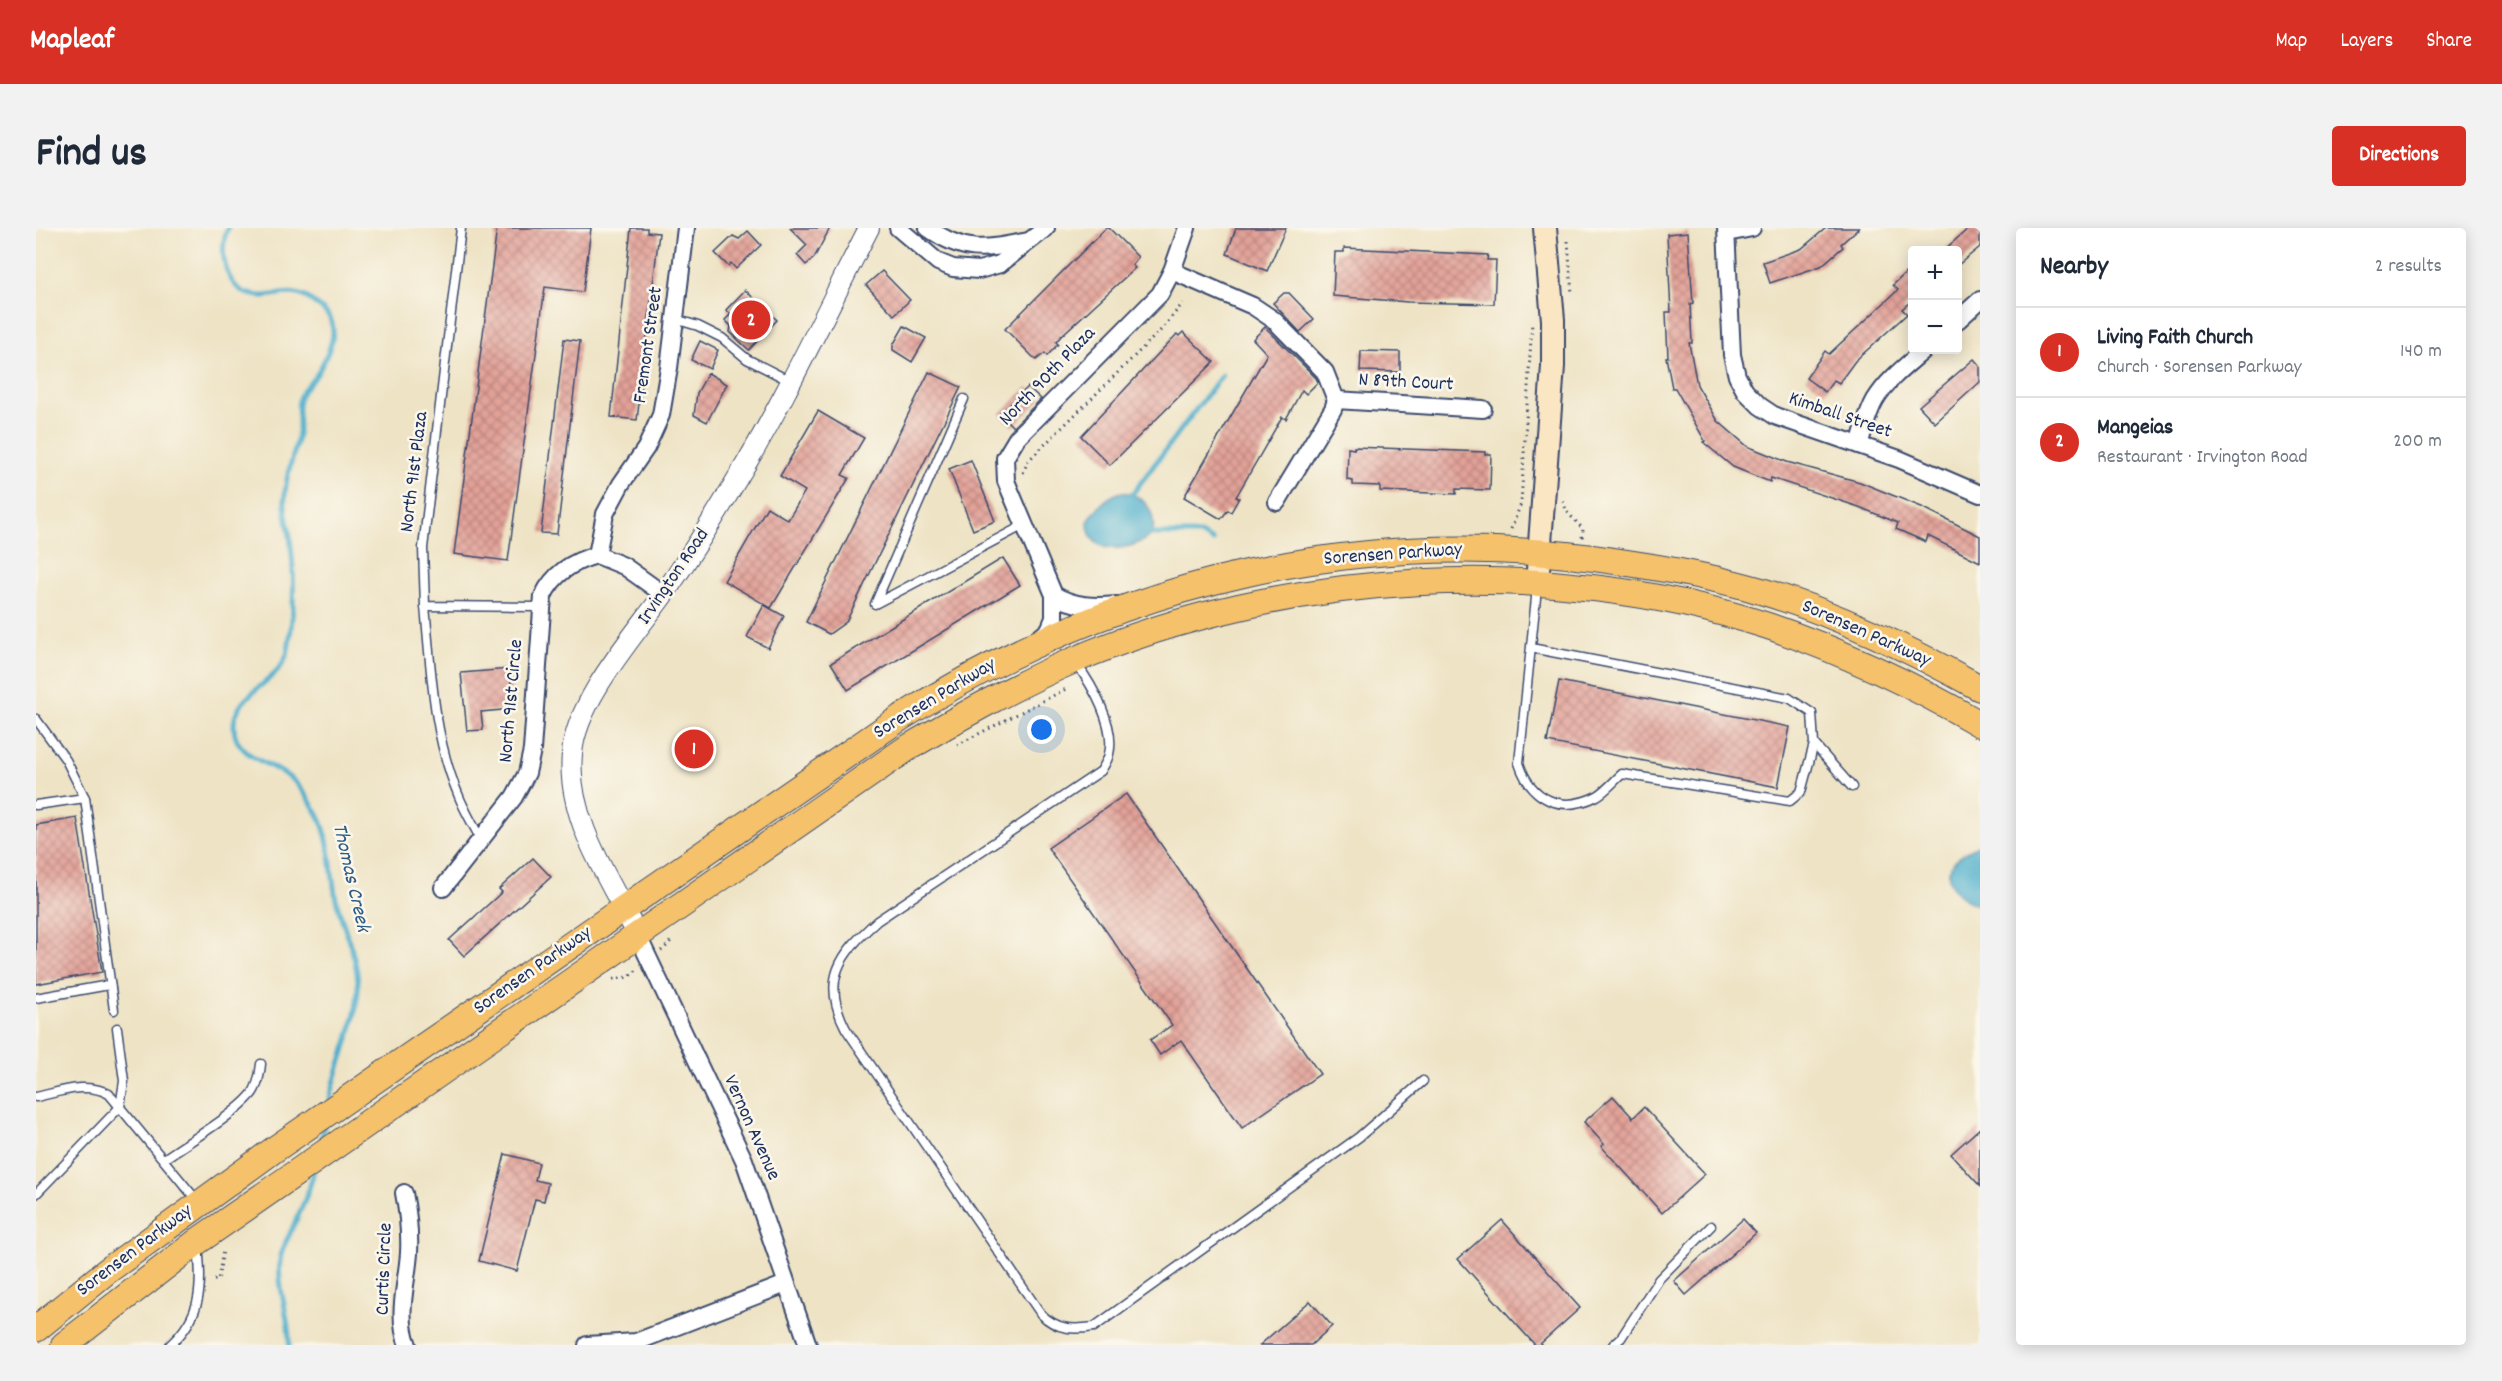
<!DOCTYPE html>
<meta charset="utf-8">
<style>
:root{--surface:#fff;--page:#f2f2f3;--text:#1f2937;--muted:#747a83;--line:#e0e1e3;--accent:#d93025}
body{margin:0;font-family:Dekko,sans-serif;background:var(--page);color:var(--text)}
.controls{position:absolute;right:18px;top:18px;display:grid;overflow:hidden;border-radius:6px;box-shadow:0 3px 15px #0003}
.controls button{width:54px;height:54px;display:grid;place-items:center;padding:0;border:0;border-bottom:2px solid var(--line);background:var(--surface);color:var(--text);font:30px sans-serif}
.you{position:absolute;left:1006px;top:502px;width:21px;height:21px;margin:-15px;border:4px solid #fff;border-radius:50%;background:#1a73e8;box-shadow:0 0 0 9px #1a73e833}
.badge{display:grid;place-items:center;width:39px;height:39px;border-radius:50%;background:var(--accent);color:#fff;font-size:20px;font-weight:700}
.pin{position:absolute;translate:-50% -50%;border:3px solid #fff;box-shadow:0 2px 6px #0006}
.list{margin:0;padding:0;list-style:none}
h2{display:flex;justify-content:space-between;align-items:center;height:78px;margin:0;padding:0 24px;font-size:26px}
h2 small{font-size:20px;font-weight:400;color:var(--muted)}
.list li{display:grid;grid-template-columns:39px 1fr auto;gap:18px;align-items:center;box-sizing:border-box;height:90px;padding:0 24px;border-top:2px solid var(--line)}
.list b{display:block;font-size:22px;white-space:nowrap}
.list p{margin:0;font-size:20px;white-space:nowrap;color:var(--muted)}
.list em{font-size:20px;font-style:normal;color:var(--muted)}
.map{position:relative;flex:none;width:1944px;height:1117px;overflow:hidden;border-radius:6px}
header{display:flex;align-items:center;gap:36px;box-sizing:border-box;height:84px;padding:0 30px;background:var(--accent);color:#fff}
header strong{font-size:28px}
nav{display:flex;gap:33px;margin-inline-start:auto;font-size:21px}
.intro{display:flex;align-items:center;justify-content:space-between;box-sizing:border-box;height:144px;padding:0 36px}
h1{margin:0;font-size:42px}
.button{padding:15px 27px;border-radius:6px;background:var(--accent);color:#fff;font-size:21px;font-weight:700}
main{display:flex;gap:36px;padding:0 36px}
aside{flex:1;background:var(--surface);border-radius:6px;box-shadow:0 3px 15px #0003}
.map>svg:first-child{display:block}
.water{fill:#4dafcc;stroke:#346f95;stroke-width:1.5}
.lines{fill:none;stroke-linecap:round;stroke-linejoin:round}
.stream{stroke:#4dafcc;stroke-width:5}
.building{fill:url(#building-cross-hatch)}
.service-casing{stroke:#3b4a6d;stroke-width:11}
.minor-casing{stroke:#3b4a6d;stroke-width:20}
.tertiary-casing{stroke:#3b4a6d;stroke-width:22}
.secondary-casing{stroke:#3b4a6d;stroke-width:26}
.primary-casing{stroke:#3b4a6d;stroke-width:28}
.path{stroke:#3b4a6d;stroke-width:3;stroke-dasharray:1.5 4.5;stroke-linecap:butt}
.service{stroke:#fff;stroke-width:8}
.minor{stroke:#fff;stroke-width:16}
.tertiary{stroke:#fff;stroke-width:20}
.secondary{stroke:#fbe6c4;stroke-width:22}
.primary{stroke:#f5c16b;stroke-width:26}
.labels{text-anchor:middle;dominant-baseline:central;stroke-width:5;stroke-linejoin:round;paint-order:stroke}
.street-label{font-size:20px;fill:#1b2f5e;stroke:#fbf7ec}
.water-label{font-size:21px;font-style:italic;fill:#2c5c84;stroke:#fbf7ec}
</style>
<header>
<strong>Mapleaf</strong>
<nav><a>Map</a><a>Layers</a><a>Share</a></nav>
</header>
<div class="intro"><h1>Find us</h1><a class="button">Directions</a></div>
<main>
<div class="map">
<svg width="1944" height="1117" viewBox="0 0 1944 1117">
<defs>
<pattern id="building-cross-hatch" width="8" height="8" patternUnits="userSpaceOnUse" patternTransform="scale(1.5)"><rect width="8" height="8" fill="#e3a298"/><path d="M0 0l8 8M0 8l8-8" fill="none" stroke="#b7847f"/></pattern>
</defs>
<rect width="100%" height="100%" fill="#fbf7ec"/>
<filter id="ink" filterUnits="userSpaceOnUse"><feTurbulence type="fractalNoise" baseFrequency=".0167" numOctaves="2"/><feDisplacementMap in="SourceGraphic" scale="12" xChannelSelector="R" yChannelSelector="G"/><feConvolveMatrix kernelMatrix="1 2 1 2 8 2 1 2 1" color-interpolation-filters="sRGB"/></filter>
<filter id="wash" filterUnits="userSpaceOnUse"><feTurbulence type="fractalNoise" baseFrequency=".008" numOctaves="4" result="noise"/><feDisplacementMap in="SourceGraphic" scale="24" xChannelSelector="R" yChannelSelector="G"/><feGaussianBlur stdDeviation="1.35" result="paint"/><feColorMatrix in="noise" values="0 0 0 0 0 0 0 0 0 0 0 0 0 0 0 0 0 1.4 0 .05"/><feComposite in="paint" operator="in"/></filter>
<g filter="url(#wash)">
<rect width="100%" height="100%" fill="#eee3c5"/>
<g class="water">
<path d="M1086 264C1109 266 1120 284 1117 306 1097 323 1052 331 1052 294 1060 280 1070 268 1086 264Z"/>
<path d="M1944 616V678C1930 674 1907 658 1914 640 1919 629 1934 621 1944 616Z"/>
</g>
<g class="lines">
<g class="stream">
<path d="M192 0C182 19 188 59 213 66 240 74 253 53 281 77 286 81 293 86 295 92 302 108 289 132 281 146 276 154 266 160 263 171 261 182 264 195 262 207 258 231 247 252 249 277 250 288 252 298 254 308 258 339 259 369 255 401 254 409 253 418 251 426 241 456 197 466 198 499 198 532 244 536 261 556 269 566 278 578 284 590 295 615 295 645 300 671 307 701 323 730 322 762 320 800 302 834 294 871"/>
<polyline points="1097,265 1186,147"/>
<polyline points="1117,306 1164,306 1177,313"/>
<polyline points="284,918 288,898"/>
<path d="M253 1117C255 1086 236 1052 247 1020 249 1014 253 1009 255 1003 264 984 274 963 278 942"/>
</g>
</g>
<g id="blocks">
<g class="building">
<polygon points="461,0 555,0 547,64 509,59 472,333 418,326"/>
<polygon points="595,0 611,0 611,4 623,5 601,192 575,189"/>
<polygon points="754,0 794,0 778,30 770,37 761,27 771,17"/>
<polygon points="1070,0 1073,0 1102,29 1096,37 1099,40 1025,108 1020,114 1022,116 1011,128 1009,125 1000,132 969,101"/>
<polygon points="1200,0 1250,0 1231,43 1191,26"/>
<polygon points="1790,0 1823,0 1805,16 1807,19 1785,38 1734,55 1727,34 1765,21"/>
<polygon points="1933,0 1944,0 1944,19 1922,37 1922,22 1908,22"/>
<polygon points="712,3 725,17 700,41 695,35 692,38 679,25 697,8 703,11"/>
<polygon points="1652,4 1657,75 1654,76 1656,115 1653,115 1661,157 1682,193 1711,218 1751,234 1824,254 1888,280 1944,308 1944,334 1892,308 1890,314 1860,301 1862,295 1823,279 1735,250 1734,254 1697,239 1667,214 1669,213 1639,160 1636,160 1630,129 1632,129 1630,84 1635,84 1631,6"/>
<polygon points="1308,20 1452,27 1451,32 1460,32 1458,76 1372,74 1297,68 1299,24 1308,24"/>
<polygon points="1876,39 1876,78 1873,75 1866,81 1871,86 1819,133 1803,155 1798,152 1789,164 1770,150 1789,123 1793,126 1862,62 1857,57"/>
<polygon points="846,43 874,72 858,87 830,57"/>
<polygon points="709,62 741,92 713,122 694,104 695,98 689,92 695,86 690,82"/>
<polygon points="1248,65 1253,65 1278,91 1264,104 1237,75"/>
<polygon points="868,98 890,110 876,134 857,122 857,117"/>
<polygon points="1229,99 1280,150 1282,154 1270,166 1266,162 1250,191 1246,189 1200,269 1203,270 1195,284 1192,282 1185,291 1148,269 1231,126 1217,111"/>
<polygon points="1147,104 1178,134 1074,237 1045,208 1120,128 1141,106 1143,108"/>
<polygon points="528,111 544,113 521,306 505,305"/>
<polygon points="664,113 682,122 674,141 655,132"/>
<polygon points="1325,123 1364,124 1364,144 1324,143"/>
<polygon points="1938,131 1944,138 1944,154 1899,195 1883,178"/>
<polygon points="893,144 925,159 810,394 793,406 770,394"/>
<polygon points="672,145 691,156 671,194 658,187 661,165"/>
<polygon points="992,159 1005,171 977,199 964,186"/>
<polygon points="782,183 828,210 806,247 813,250 735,380 688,353 731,279 752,292 769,263 744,248"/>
<polygon points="1318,219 1449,224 1449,226 1455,226 1454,262 1420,261 1420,266 1370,264 1344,263 1344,258 1317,257 1317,253 1311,252 1312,220 1318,221"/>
<polygon points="935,232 959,293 937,302 913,241"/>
<polygon points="967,330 984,357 812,462 795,435"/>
<polygon points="728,377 748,388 732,420 711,409"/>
<polygon points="474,441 477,481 445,484 447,502 431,503 425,445"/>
<polygon points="1523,453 1754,499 1742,559 1511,514"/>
<polygon points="1090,566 1284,846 1206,900 1145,812 1124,827 1114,812 1136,797 1012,620"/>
<polygon points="41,590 66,744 0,756 0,597"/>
<polygon points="497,630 515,649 428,728 413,712 466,664 463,661"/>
<polygon points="1577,868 1597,890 1608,879 1669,946 1626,985 1565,918 1568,916 1548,894"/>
<polygon points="1944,900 1944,958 1915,926"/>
<polygon points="469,926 503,935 499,952 512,955 508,973 499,971 481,1043 443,1033"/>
<polygon points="1707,991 1720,1005 1650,1067 1638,1053"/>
<polygon points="1466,992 1544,1080 1503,1117 1499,1117 1422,1031"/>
<polygon points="1274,1073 1296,1098 1275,1117 1224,1117"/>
</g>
</g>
</g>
<g filter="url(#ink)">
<use href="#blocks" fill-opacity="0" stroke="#3b4a6d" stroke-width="1.5"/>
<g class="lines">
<g class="service-casing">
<g id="service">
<polyline points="425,0 387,320 389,378 505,379"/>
<polyline points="639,91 662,98 686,110 711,131 754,153"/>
<polyline points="928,171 839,376 988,297"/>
<path d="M389 378C395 441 397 507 422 566 428 582 437 596 445 612"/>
<path d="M1495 420 1753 470 1776 485 1778 516 1765 564 1754 573 1586 546C1578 553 1570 563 1561 568 1525 586 1495 572 1483 535L1501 360"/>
<path d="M1040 435C1056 457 1080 498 1073 526 1072 532 1068 538 1065 543L841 693C804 726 784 752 810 801L1005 1086C1021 1102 1037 1102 1058 1099L1323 909 1387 853"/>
<polyline points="0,491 30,532 49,570"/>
<polyline points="1778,516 1816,559"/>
<polyline points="0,577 49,570 78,782"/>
<polyline points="0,770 73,757"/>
<path d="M0 869C24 864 51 853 73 866L163 975"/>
<path d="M128 931C152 914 197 888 215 867 222 859 224 846 225 836"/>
<polyline points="0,966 84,879 88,853 81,800"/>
<path d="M134 1117C167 1087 166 1058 162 1017"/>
<polyline points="1577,1117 1585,1110 1623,1051 1675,998"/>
</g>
</g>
<g class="minor-casing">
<g id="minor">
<polyline points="862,0 902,34 917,40 943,42 964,36 1010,0"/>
<path d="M892 0C930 27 950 21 993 13"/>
<polyline points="1690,0 1696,127 1701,148 1709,163 1724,178 1739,188 1863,231 1944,266"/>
<polyline points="1691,5 1716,0"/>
<polyline points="1136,43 1217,78 1238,92 1289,144 1300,172"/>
<polyline points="1922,92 1944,72"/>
<polyline points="1300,172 1447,181"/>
<path d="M1823 217C1828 202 1831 186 1839 172 1851 152 1871 137 1888 122"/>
<polyline points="1241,274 1297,181 1300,172"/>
<polyline points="561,327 569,286 585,256 610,220 625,187 633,140 650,0"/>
<polyline points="561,327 588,338 627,366"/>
<path d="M1018 367C1039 379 1058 379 1081 377"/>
<polyline points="1001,412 1013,402 1018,390 1018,367 970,253 969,230 981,210 1124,66 1136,43 1151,0"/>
<path d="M407 660 478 569 491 545 496 522 507 368C518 345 537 333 561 327"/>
<polyline points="601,706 708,932 772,1117"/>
<path d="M368 965C372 985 374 1005 373 1025 371 1055 360 1088 372 1117"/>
<polyline points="551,1117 600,1114 750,1056"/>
</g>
</g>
<g class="tertiary-casing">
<path id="tertiary" d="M601 706C574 652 530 590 536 526 540 472 599 407 630 363 654 328 677 292 698 256 748 174 789 85 833 0"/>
</g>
<g class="secondary-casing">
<polyline id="secondary" points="1501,356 1517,138 1517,92 1509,0"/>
</g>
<g class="primary-casing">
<g id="primary">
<path d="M0 1101 71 1043 239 921 864 490C1083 352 1328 294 1585 334 1632 341 1679 349 1725 363 1801 386 1874 421 1944 460"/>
<path d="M28 1117 162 1013 870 521C924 489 978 458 1036 433 1247 342 1513 326 1732 398 1806 423 1877 457 1944 496"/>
</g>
</g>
<g class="path">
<polyline points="1532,13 1536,66"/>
<polyline points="987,245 992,233 1125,102 1147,75"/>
<polyline points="1527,273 1531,284 1547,301 1546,310"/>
<polyline points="1475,301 1485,276 1496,94"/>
<polyline points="921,517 1030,461"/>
<polyline points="625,723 633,716 636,710"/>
<polyline points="577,751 592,749 601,742"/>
<polyline points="178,1052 182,1052 187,1022"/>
</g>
<use href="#service" class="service"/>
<use href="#minor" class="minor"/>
<use href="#tertiary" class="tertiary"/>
<use href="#secondary" class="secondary"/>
<use href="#primary" class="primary"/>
</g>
</g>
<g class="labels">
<g class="street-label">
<text transform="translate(613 117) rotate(-82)">Fremont Street</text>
<text transform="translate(1012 149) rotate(-46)">North 90th Plaza</text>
<text transform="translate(1370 155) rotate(3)">N 89th Court</text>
<text transform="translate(1804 188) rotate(19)">Kimball Street</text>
<text transform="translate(379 244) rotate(-83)">North 91st Plaza</text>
<text transform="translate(1357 327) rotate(-4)">Sorensen Parkway</text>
<text transform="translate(638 349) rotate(-56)">Irvington Road</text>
<text transform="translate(1830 406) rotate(24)">Sorensen Parkway</text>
<text transform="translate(899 471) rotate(-31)">Sorensen Parkway</text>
<text transform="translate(476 473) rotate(-85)">North 91st Circle</text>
<text transform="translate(497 743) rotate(-35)">Sorensen Parkway</text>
<text transform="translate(715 900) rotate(66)">Vernon Avenue</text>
<text transform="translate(99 1023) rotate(-37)">Sorensen Parkway</text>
<text transform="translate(349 1041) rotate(-88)">Curtis Circle</text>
</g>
<g class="water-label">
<text transform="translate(314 650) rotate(77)">Thomas Creek</text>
</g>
</g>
</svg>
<div class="controls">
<button>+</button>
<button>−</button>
</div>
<div class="you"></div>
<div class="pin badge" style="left:658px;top:521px">1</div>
<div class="pin badge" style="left:715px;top:92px">2</div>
</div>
<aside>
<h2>Nearby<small>2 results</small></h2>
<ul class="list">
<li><span class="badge">1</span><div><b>Living Faith Church</b><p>Church · Sorensen Parkway</p></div><em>140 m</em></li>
<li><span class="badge">2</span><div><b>Mangeias</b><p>Restaurant · Irvington Road</p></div><em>200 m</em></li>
</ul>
</aside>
</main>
